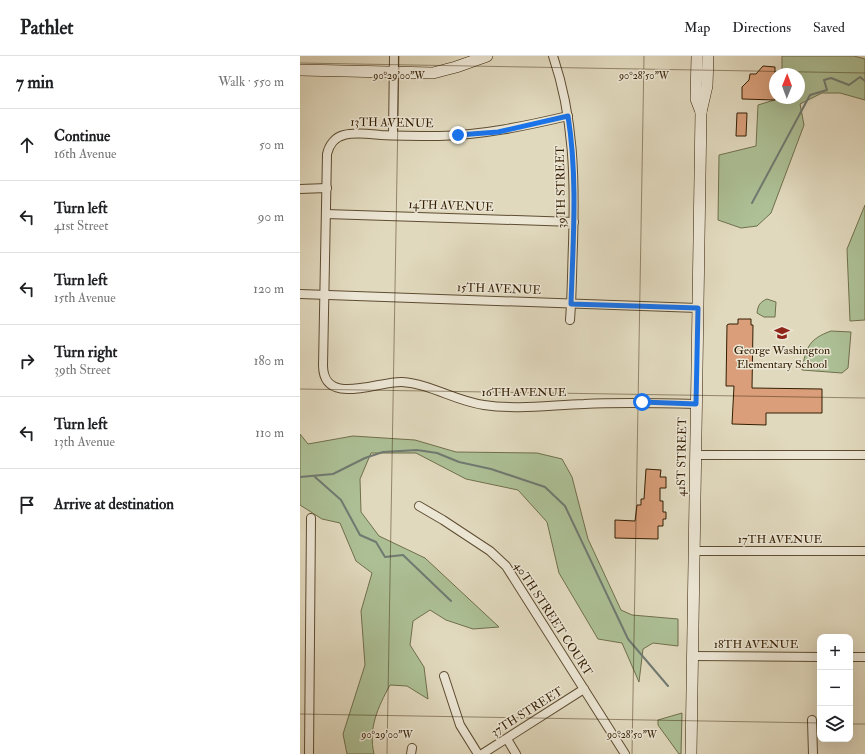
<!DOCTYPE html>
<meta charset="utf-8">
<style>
:root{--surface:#fff;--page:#f2f2f2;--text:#202124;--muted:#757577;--line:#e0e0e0}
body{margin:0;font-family:"IM FELL Double Pica",serif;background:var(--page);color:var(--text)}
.controls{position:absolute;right:12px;bottom:12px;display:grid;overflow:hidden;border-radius:8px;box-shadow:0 4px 16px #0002}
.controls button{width:36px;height:36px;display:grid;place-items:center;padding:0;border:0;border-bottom:1px solid var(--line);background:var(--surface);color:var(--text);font:20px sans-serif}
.compass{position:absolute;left:469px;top:12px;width:36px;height:36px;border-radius:50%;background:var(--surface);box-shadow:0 4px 16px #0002;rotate:1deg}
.stop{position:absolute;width:12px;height:12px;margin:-9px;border:3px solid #1a73e8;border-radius:50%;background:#fff}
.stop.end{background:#1a73e8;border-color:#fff;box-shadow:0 1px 4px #0008}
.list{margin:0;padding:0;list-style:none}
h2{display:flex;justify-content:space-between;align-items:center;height:52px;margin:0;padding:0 16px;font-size:17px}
h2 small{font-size:13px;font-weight:400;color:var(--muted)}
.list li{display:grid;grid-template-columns:26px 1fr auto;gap:12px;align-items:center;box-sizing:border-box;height:72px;padding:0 16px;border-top:1px solid var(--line)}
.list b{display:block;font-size:15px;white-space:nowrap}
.list p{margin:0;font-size:13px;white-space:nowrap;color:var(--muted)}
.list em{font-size:13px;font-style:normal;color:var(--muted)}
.icon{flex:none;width:22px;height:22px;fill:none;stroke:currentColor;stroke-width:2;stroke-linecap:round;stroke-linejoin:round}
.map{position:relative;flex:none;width:565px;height:698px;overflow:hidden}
header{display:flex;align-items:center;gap:24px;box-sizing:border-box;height:56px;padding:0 20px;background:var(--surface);border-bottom:1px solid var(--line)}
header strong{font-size:19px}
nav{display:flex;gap:22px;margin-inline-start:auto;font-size:14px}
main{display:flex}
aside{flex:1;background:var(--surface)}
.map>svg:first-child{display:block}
.green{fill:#adc096;stroke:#706f4c}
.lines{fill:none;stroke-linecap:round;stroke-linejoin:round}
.stream{stroke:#707a72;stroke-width:2}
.building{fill:#da9f7a;stroke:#331e02}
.street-casing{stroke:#5e4d31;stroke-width:10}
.secondary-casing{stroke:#331e02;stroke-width:12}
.street{stroke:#ece6d5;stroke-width:8}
.secondary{stroke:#ece6d5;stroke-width:11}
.route{stroke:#1a73e8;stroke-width:5}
.ticks{fill:none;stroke:#331e02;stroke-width:1;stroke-opacity:0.45}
.labels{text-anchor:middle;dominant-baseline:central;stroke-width:3;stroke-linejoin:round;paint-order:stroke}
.street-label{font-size:12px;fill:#331e02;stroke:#ece6d5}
.poi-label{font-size:12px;fill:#331e02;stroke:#ece6d5}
.ticks-label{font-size:10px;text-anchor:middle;fill:#331e02;stroke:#ece6d5;stroke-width:3;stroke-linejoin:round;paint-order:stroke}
</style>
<header>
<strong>Pathlet</strong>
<nav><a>Map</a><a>Directions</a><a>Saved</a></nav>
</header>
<main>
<aside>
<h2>7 min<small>Walk · 550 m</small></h2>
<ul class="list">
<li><svg class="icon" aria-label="ahead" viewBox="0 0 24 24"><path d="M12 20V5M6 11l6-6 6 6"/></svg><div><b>Continue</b><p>16th Avenue</p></div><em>50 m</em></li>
<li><svg class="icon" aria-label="left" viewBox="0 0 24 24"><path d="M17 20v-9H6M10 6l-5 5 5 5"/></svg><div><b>Turn left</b><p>41st Street</p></div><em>90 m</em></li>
<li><svg class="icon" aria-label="left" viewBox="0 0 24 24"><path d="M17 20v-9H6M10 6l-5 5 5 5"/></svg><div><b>Turn left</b><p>15th Avenue</p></div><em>120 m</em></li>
<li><svg class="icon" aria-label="right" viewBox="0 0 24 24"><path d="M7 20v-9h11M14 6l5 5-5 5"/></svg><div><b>Turn right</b><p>39th Street</p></div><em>180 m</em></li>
<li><svg class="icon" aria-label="left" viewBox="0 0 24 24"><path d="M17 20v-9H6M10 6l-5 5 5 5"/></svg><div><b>Turn left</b><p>13th Avenue</p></div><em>110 m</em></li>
<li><svg class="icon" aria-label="arrive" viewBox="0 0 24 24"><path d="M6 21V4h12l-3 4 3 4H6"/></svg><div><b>Arrive at destination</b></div></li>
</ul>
</aside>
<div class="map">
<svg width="565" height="698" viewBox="0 0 565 698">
<rect width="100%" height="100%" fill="#e1d9be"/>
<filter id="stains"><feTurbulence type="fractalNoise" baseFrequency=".005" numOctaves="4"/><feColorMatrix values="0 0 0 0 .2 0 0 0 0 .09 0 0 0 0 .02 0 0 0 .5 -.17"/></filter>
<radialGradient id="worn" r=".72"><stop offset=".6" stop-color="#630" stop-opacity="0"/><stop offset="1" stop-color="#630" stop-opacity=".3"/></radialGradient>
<g class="green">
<polygon points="482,0 554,0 565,3 565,44 540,37 522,37 500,48 504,69 471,157 457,170 441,172 418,164 419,99 456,90 458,49 481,42 499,42 499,18 482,18"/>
<polygon points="565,149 565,264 550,265 547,193"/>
<path d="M467 243 476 246 475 261H464L457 257C458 249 460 246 467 243Z"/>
<path d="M531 275 551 276 548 312 542 317 502 314C506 291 509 283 531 275Z"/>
<path d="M0 378 8 388 53 380 115 384 156 396 237 397 262 403 272 421 288 483 321 554 332 559 378 563V590L353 587 343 593 339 626 322 587 298 583 259 517 247 466 218 434 166 423 116 397H71L60 423 61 456 79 480 125 502 199 571 173 573 146 564 130 554 113 565 110 589 124 611 128 643 107 630 90 629C78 651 68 672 74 698H47L43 678 65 609 61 555 72 517 56 505 40 467 22 463 0 449Z"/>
<polygon points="382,657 381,698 379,698 358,669 358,664"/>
</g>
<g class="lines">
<g class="stream">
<polyline points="452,147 510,39 527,34 524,24 531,22 549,29 560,21 565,25"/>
<polyline points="0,421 33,418 65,402 83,396 117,394 137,397 159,406 191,413 245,431 265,450 328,583 368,630"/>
<polyline points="15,421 41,444 60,479 76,486 85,501 103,499 151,545"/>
</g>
</g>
<g class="building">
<polygon points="463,10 475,11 475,44 442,43 442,31 449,24 450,18 456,18"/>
<polygon points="437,57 447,57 446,80 436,80"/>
<polygon points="438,263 451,263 451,269 453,269 452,332 522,333 522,357 466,357 466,369 432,368 434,330 426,330 427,269 429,268 438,268"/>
<polygon points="346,413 361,414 360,421 366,421 366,432 360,432 360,445 363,445 363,456 366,456 366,463 363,463 363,470 358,470 358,483 315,482 315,464 335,465 337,449 341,449 341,443 344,443"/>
</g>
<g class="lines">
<g class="street-casing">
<g id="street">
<path d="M253 0C274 62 275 123 273 188 272 213 272 239 270 264"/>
<path d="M268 60C225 70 183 79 139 80 119 80 100 80 81 79 69 78 55 76 44 79 35 81 29 89 27 98L23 310C24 351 78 325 102 326 131 328 155 345 184 349 216 354 251 349 284 348 321 346 359 347 396 348"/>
<polyline points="93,79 94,0"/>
<polyline points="0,133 27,132"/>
<polyline points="26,158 274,166"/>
<polyline points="0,238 398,252"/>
<polyline points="395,399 565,399"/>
<polyline points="119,450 143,464 190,495 206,510 325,698"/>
<polyline points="394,495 565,495"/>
<polyline points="392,600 520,601"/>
<polyline points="550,601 565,601"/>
<polyline points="144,620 160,669 178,698"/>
<polyline points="512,664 513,698"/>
<polyline points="207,683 216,698"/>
<polyline points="9,698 11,462"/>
<polyline points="111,698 112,692"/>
<polyline points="182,698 284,633"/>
</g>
</g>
<g class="secondary-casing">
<g id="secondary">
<polyline points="0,14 133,17 156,11 187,0"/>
<polyline points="401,56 407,30 408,0"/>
<polyline points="391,698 401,56 396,43 397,0"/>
</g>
</g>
<use href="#street" class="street"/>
<use href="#secondary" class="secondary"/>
</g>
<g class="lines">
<path class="route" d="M158 79 198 76 268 60C278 123 273 185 271 248L398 252 396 348 342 346"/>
</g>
<path class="ticks" d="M0 7 565 17M0 333 565 342M0 658 520 667M550 668H565M87 698 99 0M332 698 344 0"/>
<defs>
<g id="school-bare" transform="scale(1.2)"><path d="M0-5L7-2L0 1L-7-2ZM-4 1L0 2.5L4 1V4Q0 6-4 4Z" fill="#8f2418" stroke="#ece6d5" stroke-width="2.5" paint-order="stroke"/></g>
</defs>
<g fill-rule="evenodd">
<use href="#school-bare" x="482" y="277"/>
</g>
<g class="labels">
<g class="street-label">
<text transform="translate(92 67) rotate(1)">13TH AVENUE</text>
<text transform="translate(261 131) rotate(-91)">39TH STREET</text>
<text transform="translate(151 150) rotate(2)">14TH AVENUE</text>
<text transform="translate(199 233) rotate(2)">15TH AVENUE</text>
<text x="224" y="336">16TH AVENUE</text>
<text transform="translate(382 401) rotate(-89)">41ST STREET</text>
<text x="480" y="483">17TH AVENUE</text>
<text transform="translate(253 563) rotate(57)">40TH STREET COURT</text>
<text x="456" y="588">18TH AVENUE</text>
<text transform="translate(227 656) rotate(-32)">37TH STREET</text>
</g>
<g class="poi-label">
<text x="482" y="294">George Washington<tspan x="482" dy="14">Elementary School</tspan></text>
</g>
</g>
<g class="ticks-label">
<text x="99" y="23">90°29'00"W</text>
<text x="344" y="23">90°28'50"W</text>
<text x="87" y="682">90°29'00"W</text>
<text x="332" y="682">90°28'50"W</text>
</g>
<rect width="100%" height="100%" filter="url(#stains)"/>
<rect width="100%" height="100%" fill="url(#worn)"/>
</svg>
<div class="controls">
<button>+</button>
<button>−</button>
<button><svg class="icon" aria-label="layers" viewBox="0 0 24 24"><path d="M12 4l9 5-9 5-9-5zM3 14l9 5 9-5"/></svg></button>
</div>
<svg class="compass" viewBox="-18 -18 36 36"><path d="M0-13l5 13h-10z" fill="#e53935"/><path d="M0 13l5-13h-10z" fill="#757577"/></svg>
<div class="stop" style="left:342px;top:346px"></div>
<div class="stop end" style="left:158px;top:79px"></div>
</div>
</main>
